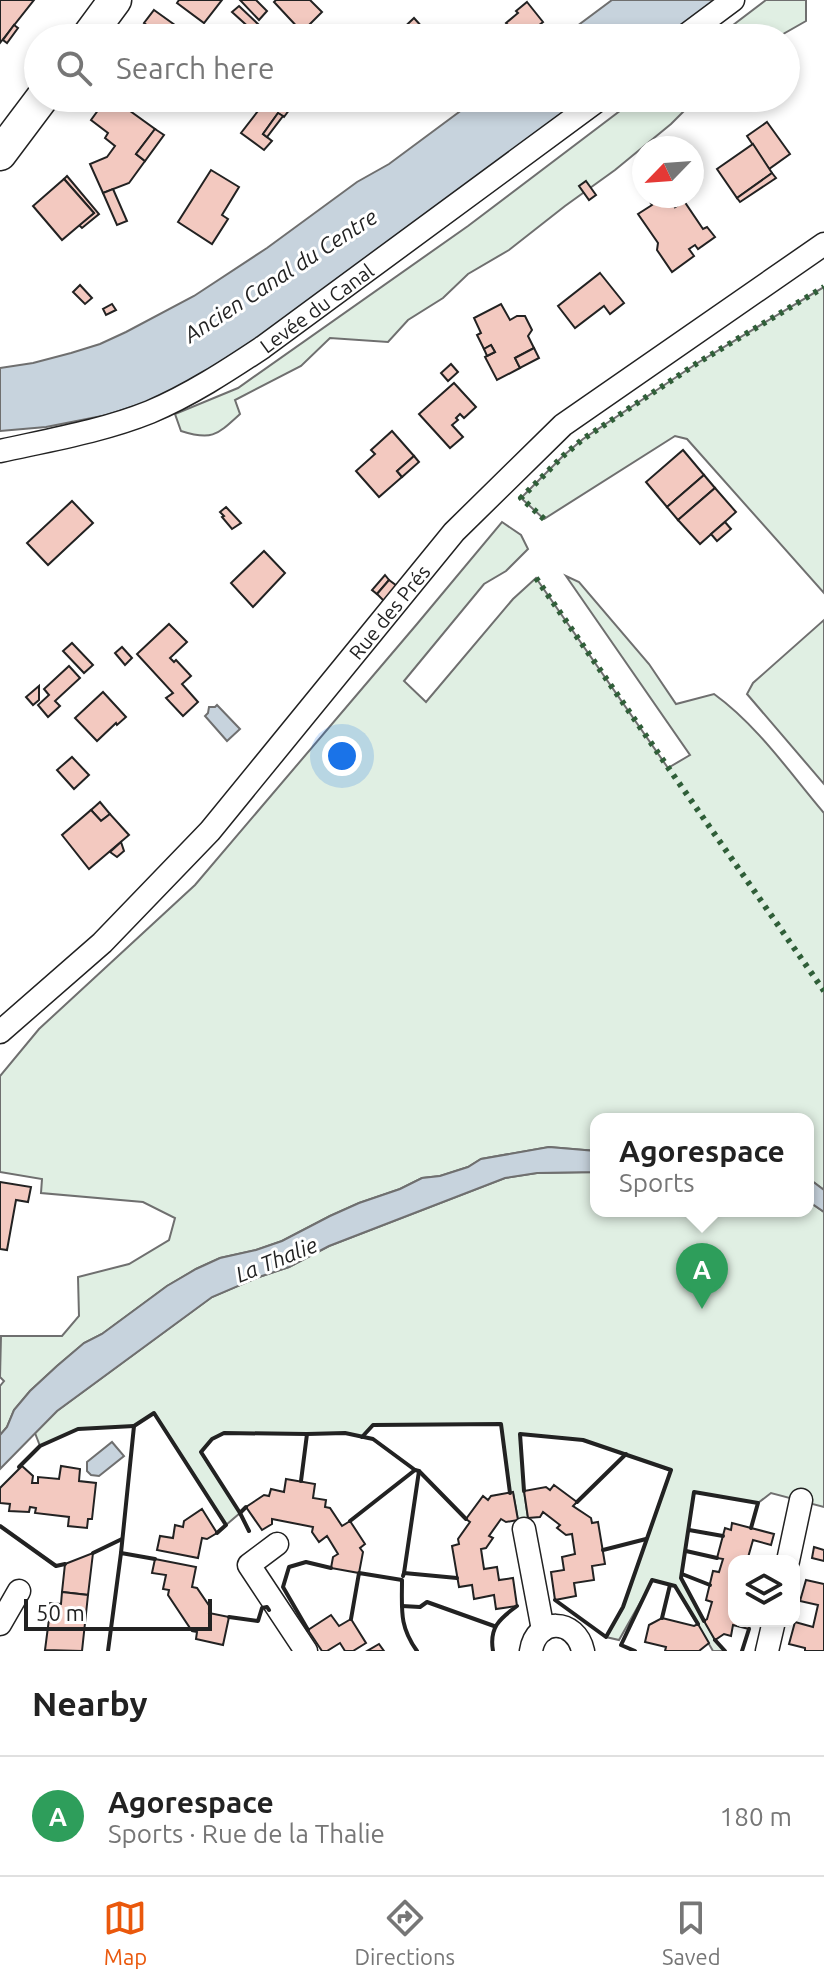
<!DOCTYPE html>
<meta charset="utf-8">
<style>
:root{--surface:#fff;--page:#f2f2f2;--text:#222;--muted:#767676;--line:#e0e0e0;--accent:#ea580c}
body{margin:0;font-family:Ubuntu,sans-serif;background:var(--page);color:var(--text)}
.controls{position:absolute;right:24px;bottom:24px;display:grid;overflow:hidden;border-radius:16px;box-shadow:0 4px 12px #0003}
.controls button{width:72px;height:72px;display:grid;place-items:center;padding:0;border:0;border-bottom:2px solid var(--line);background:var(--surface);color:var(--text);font:40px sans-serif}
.compass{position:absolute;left:632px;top:136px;width:72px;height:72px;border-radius:50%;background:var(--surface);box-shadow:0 4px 12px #0003;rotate:245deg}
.scale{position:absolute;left:24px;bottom:20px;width:188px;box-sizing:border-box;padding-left:8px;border:4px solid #222;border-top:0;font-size:22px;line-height:28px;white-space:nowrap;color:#222;-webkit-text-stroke:6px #fff;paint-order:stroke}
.you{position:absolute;left:342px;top:756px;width:28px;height:28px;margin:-20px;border:6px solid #fff;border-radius:50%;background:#1a73e8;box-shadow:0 0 0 12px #1a73e833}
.badge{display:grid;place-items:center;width:52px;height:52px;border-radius:50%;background:var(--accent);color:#fff;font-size:26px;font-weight:700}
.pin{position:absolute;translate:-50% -66px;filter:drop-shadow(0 2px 4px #0008)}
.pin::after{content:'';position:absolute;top:42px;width:28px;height:24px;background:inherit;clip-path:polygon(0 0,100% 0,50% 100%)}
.popup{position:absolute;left:590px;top:1113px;width:224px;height:104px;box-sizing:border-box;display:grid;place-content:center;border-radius:16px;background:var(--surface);filter:drop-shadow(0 2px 6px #0005);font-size:26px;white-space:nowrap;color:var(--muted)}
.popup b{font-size:30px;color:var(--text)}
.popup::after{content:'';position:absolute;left:50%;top:100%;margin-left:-16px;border:16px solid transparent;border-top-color:var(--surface)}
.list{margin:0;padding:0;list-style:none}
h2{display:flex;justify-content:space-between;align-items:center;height:104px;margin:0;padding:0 32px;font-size:34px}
h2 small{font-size:26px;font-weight:400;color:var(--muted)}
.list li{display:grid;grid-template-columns:52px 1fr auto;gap:24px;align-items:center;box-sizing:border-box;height:120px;padding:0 32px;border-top:2px solid var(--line)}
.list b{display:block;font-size:30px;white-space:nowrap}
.list p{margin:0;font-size:26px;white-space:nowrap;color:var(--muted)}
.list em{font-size:26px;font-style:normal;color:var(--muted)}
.icon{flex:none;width:44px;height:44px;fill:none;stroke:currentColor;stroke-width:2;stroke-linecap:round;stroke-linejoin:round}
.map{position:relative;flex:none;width:824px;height:1651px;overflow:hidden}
.search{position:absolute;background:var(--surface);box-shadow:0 4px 12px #0003;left:24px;right:24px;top:24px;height:88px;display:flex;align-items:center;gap:20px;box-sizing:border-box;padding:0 28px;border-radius:44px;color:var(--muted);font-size:30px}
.sheet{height:224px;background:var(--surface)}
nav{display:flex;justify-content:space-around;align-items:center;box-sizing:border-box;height:112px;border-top:2px solid var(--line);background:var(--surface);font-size:22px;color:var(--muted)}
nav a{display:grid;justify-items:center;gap:4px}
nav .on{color:var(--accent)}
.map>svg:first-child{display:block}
.green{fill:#e0efe3;stroke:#6f6f6f;stroke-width:2}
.water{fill:#c7d3dd;stroke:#6f6f6f;stroke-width:2}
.building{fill:#f3c9c0;stroke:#222;stroke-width:2}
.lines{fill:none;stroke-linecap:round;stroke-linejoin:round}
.street-casing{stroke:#222;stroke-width:25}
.secondary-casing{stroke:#222;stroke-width:35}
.street{stroke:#fff;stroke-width:22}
.secondary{stroke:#fff;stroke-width:32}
.hedge{stroke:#2f5e38;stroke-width:6;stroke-dasharray:4 6;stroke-linecap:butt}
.wall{stroke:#222;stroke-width:4}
.labels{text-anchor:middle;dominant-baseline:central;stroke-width:6;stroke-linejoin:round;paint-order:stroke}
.street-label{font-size:20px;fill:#222;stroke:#fff}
.water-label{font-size:22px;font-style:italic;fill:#222;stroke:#fff}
</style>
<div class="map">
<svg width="824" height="1651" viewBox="0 0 824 1651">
<rect width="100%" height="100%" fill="#fff"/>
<g class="green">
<polygon points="766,0 806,0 806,21 776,38 716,38"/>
<path d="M637 98H697L671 124 615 170 565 206 509 250 468 274 443 298 408 320 388 342 330 338 301 366 235 400 240 414C217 435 212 441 181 431L175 414 238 388 468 226Z"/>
<polygon points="824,287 824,593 687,439 675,436 544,519 521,498 563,456 583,439 699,362"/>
<path d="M502 522 521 535 528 549 506 571 484 584 404 681 426 702 513 599 536 578 668 768 690 755 566 576 579 582 649 664 676 704 714 694C757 725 790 773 824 813V1190L808 1178V1119H596V1151L549 1147 481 1159 468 1167 440 1176 422 1178 400 1189 359 1203 330 1216 282 1241 256 1250 220 1258 196 1269 167 1286 102 1334 84 1343 57 1366 30 1391 14 1410 7 1427 0 1435V1386L4 1381 0 1377 1 1336H62L79 1316 78 1277 129 1264 169 1240 175 1218 143 1202 41 1193 42 1179 0 1172V1076L39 1029 195 885 417 624Z"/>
<polygon points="824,620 824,784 747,694 753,683"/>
<polygon points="596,1172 596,1211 808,1211 808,1201 824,1212 824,1507 771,1493 758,1503 694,1492 681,1578 715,1640 725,1651 713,1651 675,1586 653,1580 619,1640 606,1637 623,1607 671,1470 583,1440 520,1434 524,1491 528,1518 518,1520 513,1493 510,1493 501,1424 374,1425 362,1437 345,1433 224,1433 212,1439 201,1453 240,1513 226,1525 154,1413 134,1426 78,1429 40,1446 35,1433 57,1411 212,1297 259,1277 289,1267 329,1246 505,1178 537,1173"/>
</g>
<g class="water">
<polygon points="612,0 718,0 667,38 561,38"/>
<polygon points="478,98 585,98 243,352 156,399 107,415 46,427 0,431 0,368 33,363 71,353 100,344 126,332 194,296 267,248 357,182 389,164"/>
<polygon points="217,705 240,729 227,741 205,716 208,713 209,707 215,707"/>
<polygon points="549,1147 596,1151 596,1172 537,1173 505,1178 329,1246 289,1267 259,1277 212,1297 57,1411 0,1469 0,1435 7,1427 14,1410 30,1391 57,1366 84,1343 102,1334 167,1286 196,1269 220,1258 256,1250 282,1241 330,1216 359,1203 400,1189 422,1178 440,1176 468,1167 481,1159"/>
<polygon points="808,1178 824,1190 824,1212 808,1201"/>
<polygon points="112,1442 124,1456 99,1476 91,1475 87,1471 87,1462"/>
</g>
<g class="building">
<polygon points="0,0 34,0 0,43"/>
<polygon points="179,0 222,0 204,23 177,3"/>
<polygon points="240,0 256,0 267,11 259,20"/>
<polygon points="276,0 310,0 322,12 302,32 274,2"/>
<polygon points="527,2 543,22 523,38 507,38 503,33 510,27 506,23 518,13 516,11"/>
<polygon points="239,6 259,25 253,31 232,12"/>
<polygon points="154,10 193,38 164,38 144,23"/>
<polygon points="414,18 432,38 393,38"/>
<polygon points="14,25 18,28 7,43 3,40"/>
<polygon points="107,98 112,98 155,129 136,154 145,161 129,183 103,193 90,164 107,157 115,146 105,138 108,133 91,120"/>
<polygon points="184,98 203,98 207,101 200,110"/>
<polygon points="212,98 229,98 234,101 228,109"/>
<polygon points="268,98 298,98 284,117 278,113 263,134 272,141 264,150 241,133"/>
<polygon points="278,113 283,116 267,137 263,134"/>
<polygon points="767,122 790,154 769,169 747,136"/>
<polygon points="155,129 164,135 145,161 136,154"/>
<polygon points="753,144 772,173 737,198 717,169"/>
<polygon points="211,170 239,187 222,215 228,219 212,244 178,222"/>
<polygon points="772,173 776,178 740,202 737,198"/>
<polygon points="67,176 99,214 82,228 79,225 94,213 64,179"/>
<polygon points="64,179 94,213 62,240 33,206"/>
<polygon points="586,181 596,195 589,200 579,186"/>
<polygon points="113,189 127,221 117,225 103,193"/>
<polygon points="646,196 668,196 675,207 684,201 703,229 707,227 715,237 698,249 695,245 689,249 694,256 672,272 657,250 658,243 638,214 652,205"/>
<polygon points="668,196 680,196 684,201 675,207"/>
<polygon points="600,273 624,303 610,314 604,306 575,328 558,306"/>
<polygon points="80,285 92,298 85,304 73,292"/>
<polygon points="112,304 116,310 106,315 103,309"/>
<polygon points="501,304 510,320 517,316 525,316 532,330 528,336 534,348 515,358 520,368 497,380 485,357 495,352 491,345 484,349 477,335 481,333 474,318"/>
<polygon points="491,345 495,352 487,356 484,349"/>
<polygon points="534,348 539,358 520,368 515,358"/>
<polygon points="451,364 458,372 448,381 441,373"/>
<polygon points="454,383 476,407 464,418 460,414 456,418 458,420 452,425 463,437 450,448 419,414"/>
<polygon points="392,431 414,456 397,471 402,477 379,497 356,471 375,454 371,450"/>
<polygon points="683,450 704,475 667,507 646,482"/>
<polygon points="414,456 419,462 402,477 397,471"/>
<polygon points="704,475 715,488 678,520 667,507"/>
<polygon points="715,488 736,512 700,544 678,520"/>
<polygon points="72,501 93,523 48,565 27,543"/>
<polygon points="226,507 241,523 232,529 222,517 224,516 220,512"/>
<polygon points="725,522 731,529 717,541 711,534"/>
<polygon points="264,551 285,573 253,607 231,583"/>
<polygon points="385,575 389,580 377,594 372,590"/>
<polygon points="389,580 397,586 384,601 377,594"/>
<polygon points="169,624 187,642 170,658 174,662 176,660 191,676 182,684 198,702 183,716 166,698 173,693 137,654"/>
<polygon points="72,643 93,665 84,673 63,651"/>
<polygon points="122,647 132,658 125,665 115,653"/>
<polygon points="69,666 80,678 55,701 60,706 48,717 38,705 49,695 44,689"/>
<polygon points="39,686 39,700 33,705 26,697"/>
<polygon points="103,692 126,717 117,725 116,723 97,741 75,718"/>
<polygon points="72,757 89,775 74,789 57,770"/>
<polygon points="100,802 110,814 101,821 91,810"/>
<polygon points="91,810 101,821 110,814 129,835 89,869 62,835"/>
<polygon points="121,842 124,851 117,857 110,852"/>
<polygon points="0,1182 31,1187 28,1202 16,1200 7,1250 0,1249"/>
<polygon points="22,1466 33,1476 32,1483 38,1483 38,1477 59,1479 61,1466 80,1469 79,1481 96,1483 92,1519 88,1519 87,1528 68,1526 69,1517 35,1513 36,1508 30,1507 29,1512 9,1511 10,1504 0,1503 0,1488"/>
<polygon points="286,1479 315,1484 313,1498 326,1500 325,1507 330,1508 342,1526 350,1521 365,1544 360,1548 363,1552 359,1573 331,1568 333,1557 338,1554 327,1536 319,1542 312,1532 313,1527 272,1519 272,1524 262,1530 246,1507 264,1495 269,1496 271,1489 284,1492"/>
<polygon points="554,1485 577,1502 573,1506 591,1518 592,1523 598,1522 605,1564 592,1566 594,1580 574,1583 576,1596 555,1600 551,1572 564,1570 562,1557 575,1554 572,1534 566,1535 557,1528 560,1525 543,1512 540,1517 528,1518 524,1491 546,1487 550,1490"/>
<polygon points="513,1492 518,1520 506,1522 501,1519 489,1536 493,1538 486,1548 481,1549 484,1569 497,1567 499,1580 513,1578 517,1606 496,1609 494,1595 474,1599 472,1585 459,1587 452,1546 459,1544 458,1539 470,1522 466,1519 483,1496 488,1500 491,1496"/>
<polygon points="202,1509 217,1533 207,1539 202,1538 198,1558 157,1550 160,1536 173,1538 175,1525 183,1527 184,1521"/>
<polygon points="732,1523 774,1534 771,1545 753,1540 747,1561 734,1561 734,1621 751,1621 749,1629 733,1625 731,1636 724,1634 715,1640 704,1621 707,1619 712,1602 706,1600 713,1571 719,1572 723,1559 717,1558 725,1528 731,1530"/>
<polygon points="814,1547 824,1550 824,1561 812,1558"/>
<polygon points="93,1553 88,1595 62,1592 65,1564"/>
<polygon points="155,1559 196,1567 192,1587 197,1588 210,1607 209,1613 229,1617 223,1645 196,1639 197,1632 192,1631 168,1595 169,1590 163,1589 166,1575 152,1573"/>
<polygon points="806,1580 824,1584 824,1651 805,1651 805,1648 789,1644 795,1622 813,1627 818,1605 800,1601"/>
<polygon points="62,1592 88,1595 82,1651 45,1650 49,1619 43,1618 44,1607 50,1608 50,1603 61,1604"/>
<polygon points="331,1615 339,1626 351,1619 366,1643 353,1651 345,1651 340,1643 327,1651 322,1651 308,1630"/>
<polygon points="662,1618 694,1626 698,1624 709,1643 699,1651 665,1651 666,1647 645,1642 649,1625"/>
<polygon points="379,1644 384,1651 367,1651"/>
</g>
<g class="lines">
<g class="street-casing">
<g id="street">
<polyline points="682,38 733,0"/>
<path id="s1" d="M0 451C50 440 103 431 150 412 190 395 227 371 263 347L601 98"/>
<path id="s2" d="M0 1032 102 943 210 831 454 532 563 425 824 244"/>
<polyline points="524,1529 543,1630"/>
<polyline points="277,1544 249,1565 306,1651"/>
<polyline points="788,1561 801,1500"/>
<polyline points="0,1624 19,1591"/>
<path d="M531 1651C536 1617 576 1618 583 1651"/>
<polyline points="767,1651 774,1621"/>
</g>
</g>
<g class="secondary-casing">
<g id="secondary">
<polyline points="87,38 115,0"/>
<polyline points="0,154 42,98"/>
</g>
</g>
<use href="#street" class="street"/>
<use href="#secondary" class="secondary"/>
<g class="hedge">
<polyline points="544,519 521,498 563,456 583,439 699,362 824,287"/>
<polyline points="536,578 824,991"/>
</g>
<g class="wall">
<polyline points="307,1434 345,1433 373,1439 415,1470"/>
<polyline points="362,1437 373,1425 501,1424 510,1493"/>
<polyline points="19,1467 40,1446 78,1429 134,1426"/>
<polyline points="419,1471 466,1519"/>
<polyline points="524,1491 520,1434 583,1440 671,1470 623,1607 606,1637 555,1600"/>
<polyline points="577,1502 626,1454"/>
<polyline points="246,1507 240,1513 201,1452 212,1439 224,1433 307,1434 301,1481"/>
<polyline points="240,1513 249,1531"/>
<polyline points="350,1521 415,1470 419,1471 404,1573"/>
<polyline points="0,1526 56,1566 65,1564"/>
<polyline points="689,1530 723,1536"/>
<polyline points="603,1550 646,1539"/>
<polyline points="686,1551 717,1558"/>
<polyline points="93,1553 122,1539"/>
<polyline points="121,1553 134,1426 154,1413 226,1525 217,1533"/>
<polyline points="682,1574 710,1585"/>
<polyline points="403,1576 404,1573 457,1578"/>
<polyline points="402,1606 420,1607 427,1602 494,1626"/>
<polyline points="229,1617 258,1621 262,1608 267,1607 269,1610"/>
<polyline points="662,1618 670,1585"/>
<path d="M351 1619 359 1573 402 1580C402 1610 399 1626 417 1651"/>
<polyline points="704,1621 681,1578 694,1492 758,1503 751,1528"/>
<polyline points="308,1630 283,1587 289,1567 306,1562 331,1568"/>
<polyline points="715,1640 725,1651"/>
<polyline points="108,1651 121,1553 155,1559"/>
<path d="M493 1651C489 1628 499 1619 517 1606"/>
<polyline points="635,1651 621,1645 652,1580 675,1586 698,1624"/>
<polyline points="742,1651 749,1629"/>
</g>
</g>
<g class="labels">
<g class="street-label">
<text stroke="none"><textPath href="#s1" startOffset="352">Levée du Canal</textPath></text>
<text stroke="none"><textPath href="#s2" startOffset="574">Rue des Prés</textPath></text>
</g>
<g class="water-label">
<text transform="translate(280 275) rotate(-33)">Ancien Canal du Centre</text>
<text transform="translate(276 1259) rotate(-22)">La Thalie</text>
</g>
</g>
</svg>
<div class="controls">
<button><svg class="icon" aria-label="layers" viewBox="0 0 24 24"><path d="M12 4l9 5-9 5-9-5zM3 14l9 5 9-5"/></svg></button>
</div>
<svg class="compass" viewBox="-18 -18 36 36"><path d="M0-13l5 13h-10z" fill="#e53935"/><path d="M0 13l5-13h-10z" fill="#767676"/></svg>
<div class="scale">50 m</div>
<div class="you"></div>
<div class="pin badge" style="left:702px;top:1309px;background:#2e9e5b">A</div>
<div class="popup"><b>Agorespace</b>Sports</div>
<div class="search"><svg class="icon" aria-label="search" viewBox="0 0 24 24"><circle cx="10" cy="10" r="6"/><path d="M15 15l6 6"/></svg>Search here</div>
</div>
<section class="sheet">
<h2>Nearby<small></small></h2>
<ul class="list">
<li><span class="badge" style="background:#2e9e5b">A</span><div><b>Agorespace</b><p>Sports · Rue de la Thalie</p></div><em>180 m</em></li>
</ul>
</section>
<nav>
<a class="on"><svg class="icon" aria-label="map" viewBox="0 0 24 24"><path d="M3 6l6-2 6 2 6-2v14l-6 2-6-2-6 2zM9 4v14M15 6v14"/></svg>Map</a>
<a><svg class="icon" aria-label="directions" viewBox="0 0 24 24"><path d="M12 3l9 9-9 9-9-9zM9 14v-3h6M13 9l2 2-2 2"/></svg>Directions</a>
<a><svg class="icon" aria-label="saved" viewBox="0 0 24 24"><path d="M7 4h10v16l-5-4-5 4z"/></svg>Saved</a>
</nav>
